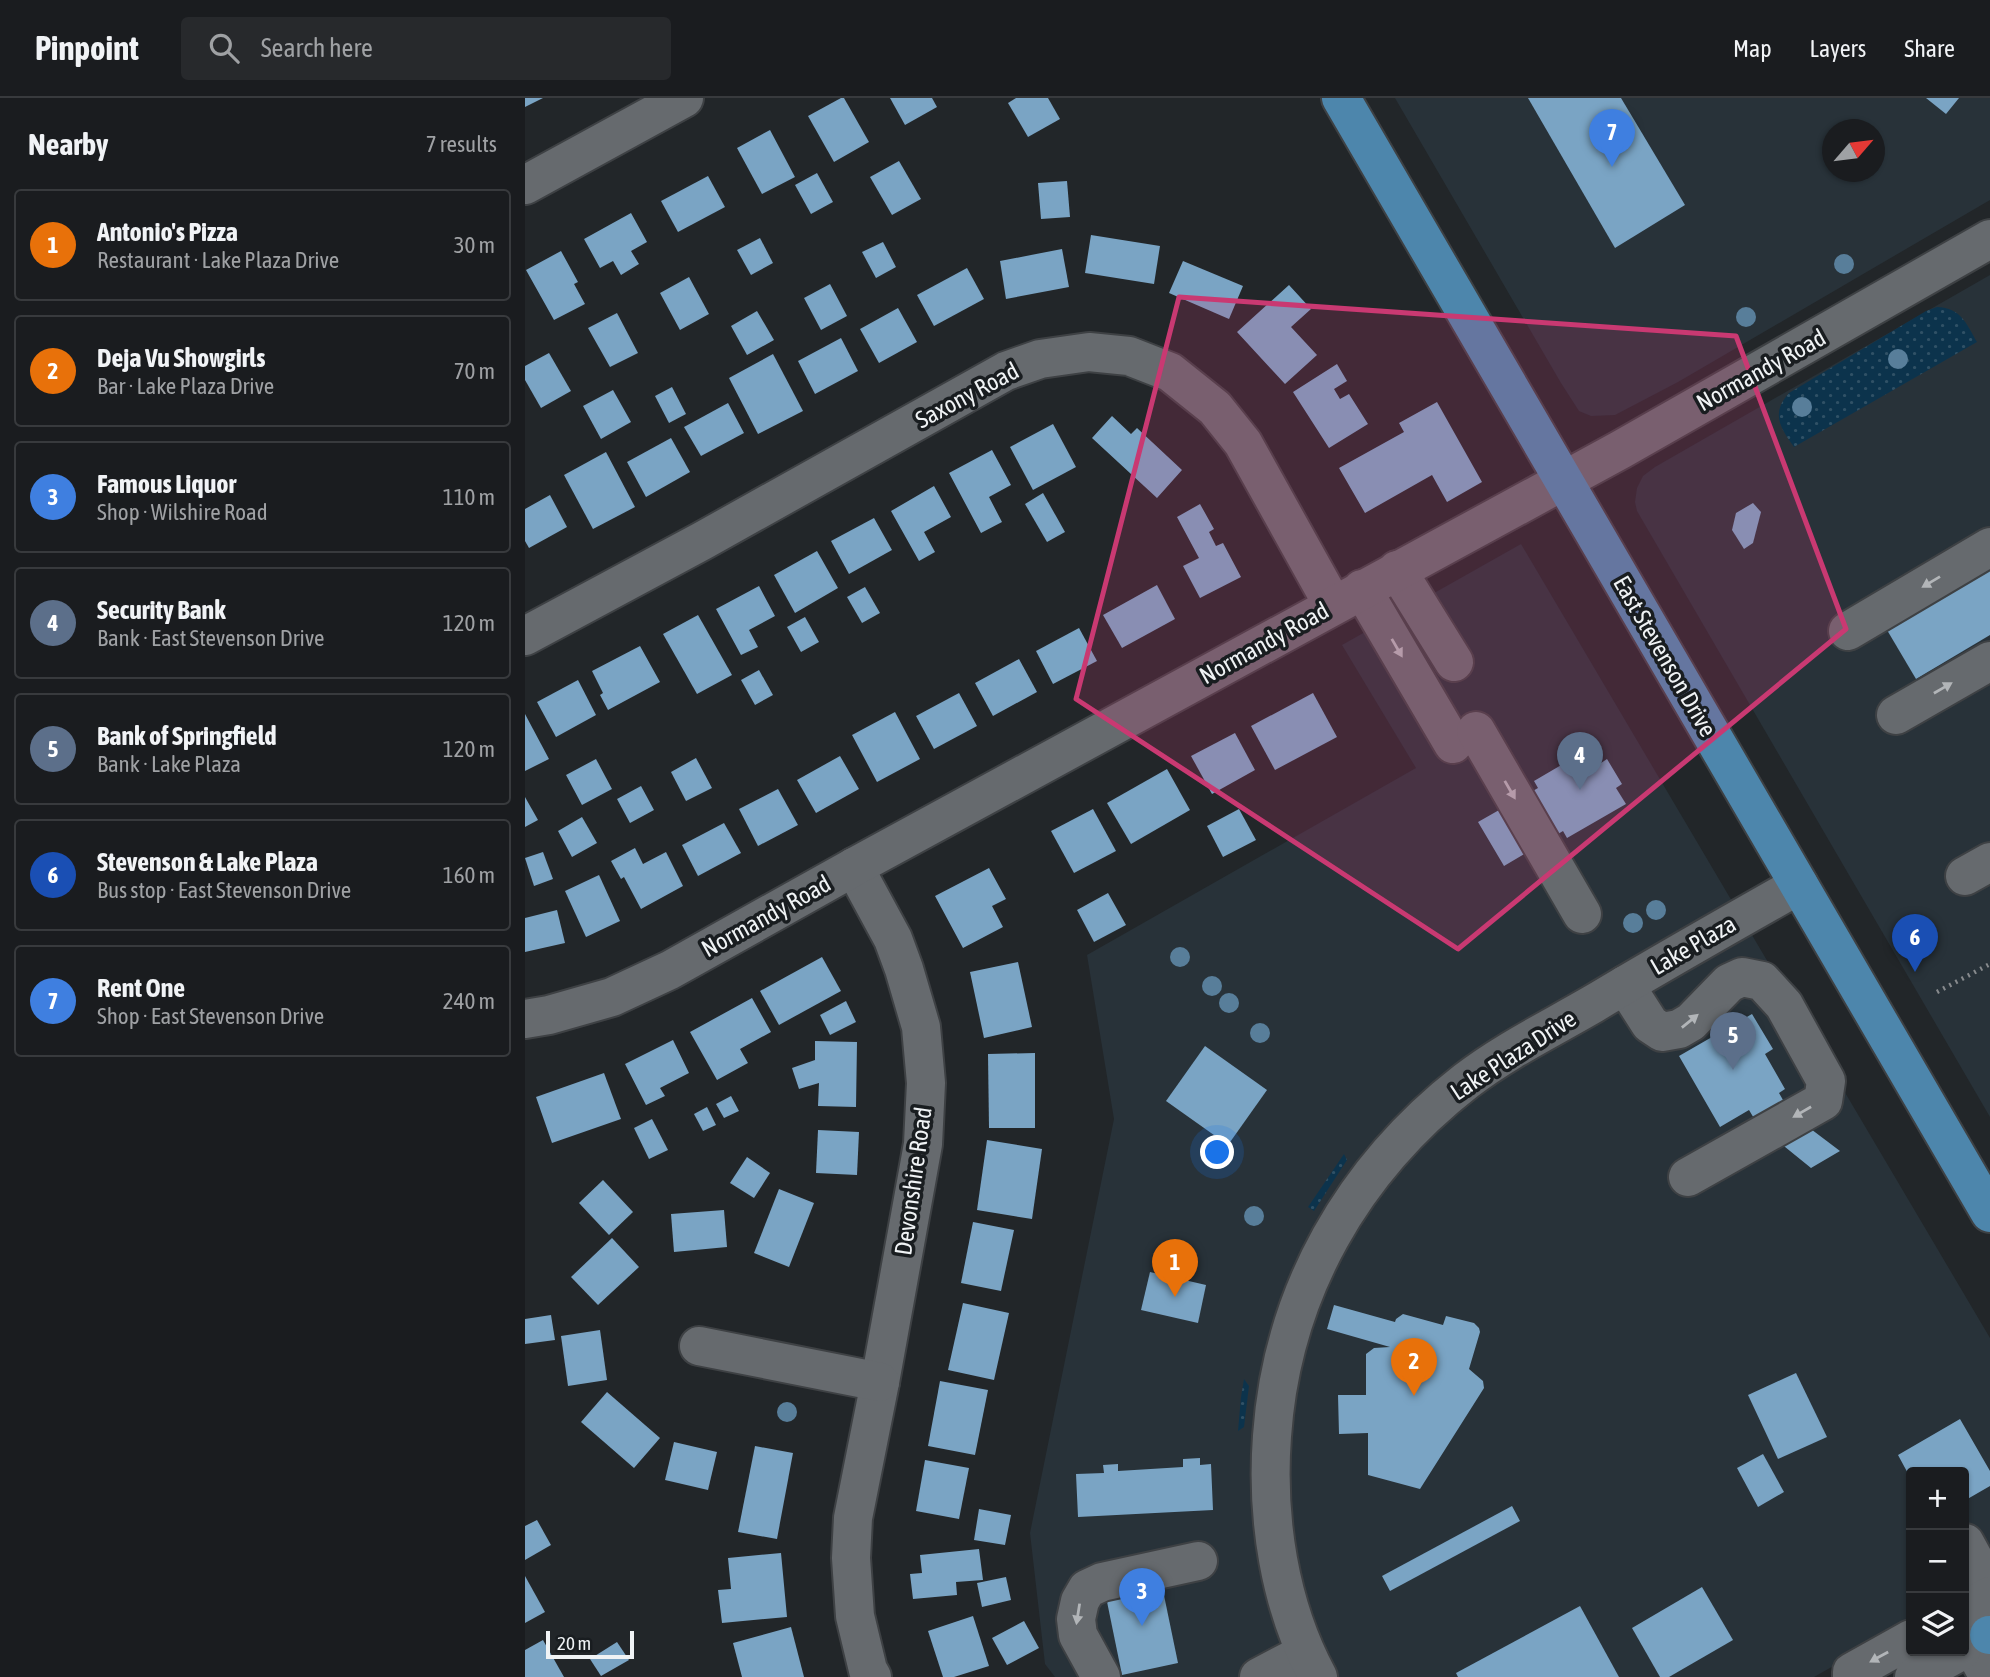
<!DOCTYPE html>
<meta charset="utf-8">
<style>
:root{--surface:#1a1c1f;--page:#27292c;--text:#f1f3f6;--muted:#9fa1a4;--line:#383a3d;--accent:#8c9099}
body{margin:0;font-family:"Asap Condensed",sans-serif;background:var(--page);color:var(--text)}
.controls{position:absolute;right:21px;bottom:21px;display:grid;overflow:hidden;border-radius:7px;box-shadow:0 2px 5px #0004}
.controls button{width:63px;height:63px;display:grid;place-items:center;padding:0;border:0;border-bottom:2px solid var(--line);background:var(--surface);color:var(--text);font:35px sans-serif}
.compass{position:absolute;left:1297px;top:21px;width:63px;height:63px;border-radius:50%;background:var(--surface);box-shadow:0 2px 5px #0004;rotate:62deg}
.scale{position:absolute;left:21px;bottom:18px;width:88px;box-sizing:border-box;padding-left:7px;border:4px solid #f0f3f5;border-top:0;font-size:19px;line-height:24px;white-space:nowrap;color:#f0f3f5;-webkit-text-stroke:5px #191d20;paint-order:stroke}
.you{position:absolute;left:693px;top:1055px;width:24px;height:24px;margin:-18px;border:5px solid #fff;border-radius:50%;background:#1a73e8;box-shadow:0 0 0 10px #1a73e833}
.badge{display:grid;place-items:center;width:46px;height:46px;border-radius:50%;background:var(--accent);color:#fff;font-size:23px;font-weight:700}
.pin{position:absolute;translate:-50% -58px;filter:drop-shadow(0 2px 4px #0008)}
.pin::after{content:'';position:absolute;top:37px;width:24px;height:21px;background:inherit;clip-path:polygon(0 0,100% 0,50% 100%)}
.list{margin:0;padding:0;list-style:none}
h2{display:flex;justify-content:space-between;align-items:center;height:91px;margin:0;padding:0 28px;font-size:30px}
h2 small{font-size:23px;font-weight:400;color:var(--muted)}
.list li{display:grid;grid-template-columns:46px 1fr auto;gap:21px;align-items:center;box-sizing:border-box;height:112px;margin:0 14px 14px;padding:0 14px;border:2px solid var(--line);border-radius:7px}
.list b{display:block;font-size:26px;white-space:nowrap}
.list p{margin:0;font-size:23px;white-space:nowrap;color:var(--muted)}
.list em{font-size:23px;font-style:normal;color:var(--muted)}
.icon{flex:none;width:38px;height:38px;fill:none;stroke:currentColor;stroke-width:2;stroke-linecap:round;stroke-linejoin:round}
.map{position:relative;flex:none;width:1465px;height:1579px;overflow:hidden}
header{display:flex;align-items:center;gap:42px;box-sizing:border-box;height:98px;padding:0 35px;background:var(--surface);border-bottom:2px solid var(--line)}
header strong{font-size:33px}
nav{display:flex;gap:38px;margin-inline-start:auto;font-size:24px}
.search{width:490px;height:63px;background:var(--page);display:flex;align-items:center;gap:18px;box-sizing:border-box;padding:0 24px;border-radius:7px;color:var(--muted);font-size:26px}
main{display:flex}
aside{flex:1;background:var(--surface)}
.map>svg:first-child{display:block}
.built{fill:#283239;fill-rule:evenodd}
.grass{fill:url(#grass-dots)}
.building{fill:#7aa4c4}
.lines{fill:none;stroke-linecap:round;stroke-linejoin:round}
.minor-casing{stroke:#3e4144;stroke-width:42}
.major-casing{stroke:#3e4144;stroke-width:42}
.path{stroke:#878a8d;stroke-width:4.5;stroke-dasharray:2 5;stroke-linecap:butt}
.minor{stroke:#666a6e;stroke-width:38}
.major{stroke:#4d86ac;stroke-width:38}
.tree{fill:#587e9a}
.oneway{fill:#b2b5b8}
.marked{fill:#c93972;fill-opacity:0.2;stroke:#c93972;stroke-width:5;stroke-linejoin:round}
.labels{text-anchor:middle;dominant-baseline:central;stroke-width:7;stroke-linejoin:round;paint-order:stroke}
.street-label{font-size:24px;fill:#f0f3f5;stroke:#191d20}
</style>
<header>
<strong>Pinpoint</strong>
<div class="search"><svg class="icon" aria-label="search" viewBox="0 0 24 24"><circle cx="10" cy="10" r="6"/><path d="M15 15l6 6"/></svg>Search here</div>
<nav><a>Map</a><a>Layers</a><a>Share</a></nav>
</header>
<main>
<aside>
<h2>Nearby<small>7 results</small></h2>
<ul class="list">
<li><span class="badge" style="background:#e8710a">1</span><div><b>Antonio's Pizza</b><p>Restaurant · Lake Plaza Drive</p></div><em>30 m</em></li>
<li><span class="badge" style="background:#e8710a">2</span><div><b>Deja Vu Showgirls</b><p>Bar · Lake Plaza Drive</p></div><em>70 m</em></li>
<li><span class="badge" style="background:#3f7fe0">3</span><div><b>Famous Liquor</b><p>Shop · Wilshire Road</p></div><em>110 m</em></li>
<li><span class="badge" style="background:#5c6f8a">4</span><div><b>Security Bank</b><p>Bank · East Stevenson Drive</p></div><em>120 m</em></li>
<li><span class="badge" style="background:#5c6f8a">5</span><div><b>Bank of Springfield</b><p>Bank · Lake Plaza</p></div><em>120 m</em></li>
<li><span class="badge" style="background:#1a4fb4">6</span><div><b>Stevenson &amp; Lake Plaza</b><p>Bus stop · East Stevenson Drive</p></div><em>160 m</em></li>
<li><span class="badge" style="background:#3f7fe0">7</span><div><b>Rent One</b><p>Shop · East Stevenson Drive</p></div><em>240 m</em></li>
</ul>
</aside>
<div class="map">
<svg width="1465" height="1579" viewBox="0 0 1465 1579">
<defs>
<pattern id="grass-dots" width="8" height="8" patternUnits="userSpaceOnUse" patternTransform="scale(1.75)"><rect width="8" height="8" fill="#0c334c"/><path d="M2 2h.1M6 6h.1" fill="none" stroke="#305166" stroke-width="1.8" stroke-linecap="round"/></pattern>
</defs>
<rect width="100%" height="100%" fill="#222629"/>
<g class="built">
<path d="M870 0H1465V102L1153 284 1090 317 1066 318 1054 313 1036 285ZM1308 32H1350V74H1308Z"/>
<polygon points="1465,177 1465,1019 1112,413 1110,404 1112,390 1118,378 1130,369"/>
<polygon points="996,446 1465,1240 1465,1475 1439,1494 1439,1374 1386,1374 1386,1524 1289,1579 530,1579 520,1566 505,1435 589,1021 562,857 891,670 817,547"/>
</g>
<g class="grass">
<path d="M1412 209C1436 210 1441 225 1452 244L1269 349C1256 330 1245 316 1264 295L1401 213Z"/>
<polygon points="819,1056 822,1062 789,1113 783,1109"/>
<polygon points="719,1281 724,1288 719,1329 713,1333 716,1299"/>
</g>
<g class="building">
<polygon points="0,0 18,0 0,9"/>
<polygon points="316,0 319,0 344,44 309,64 283,18"/>
<polygon points="365,0 407,0 412,9 380,27"/>
<polygon points="491,0 523,0 535,21 503,39 483,5"/>
<polygon points="1003,0 1096,0 1160,107 1090,150"/>
<polygon points="1401,0 1434,0 1421,16"/>
<polygon points="245,32 270,79 237,96 212,50"/>
<polygon points="374,63 396,101 367,117 345,79"/>
<polygon points="292,75 308,104 286,116 270,87"/>
<polygon points="183,78 200,109 153,134 136,103"/>
<polygon points="542,83 545,119 516,121 513,85"/>
<polygon points="106,115 122,144 106,153 114,166 96,177 88,163 75,170 59,141"/>
<polygon points="566,137 635,148 629,186 560,175"/>
<polygon points="235,140 248,165 226,177 212,152"/>
<polygon points="358,144 371,169 351,180 337,154"/>
<polygon points="537,151 544,189 481,201 475,163"/>
<polygon points="36,153 53,184 49,186 60,206 29,222 1,172"/>
<polygon points="658,163 718,188 704,221 644,195"/>
<polygon points="442,170 459,201 409,228 392,197"/>
<polygon points="164,179 184,216 155,232 135,195"/>
<polygon points="305,186 322,218 296,232 279,200"/>
<polygon points="764,187 786,211 766,229 792,257 760,286 712,234"/>
<polygon points="373,210 392,244 354,265 335,231"/>
<polygon points="232,213 249,242 222,257 206,228"/>
<polygon points="92,215 113,255 85,269 63,230"/>
<polygon points="316,240 333,273 290,296 273,263"/>
<polygon points="24,255 46,293 16,310 0,282 0,268"/>
<polygon points="248,256 278,313 233,336 204,280"/>
<polygon points="812,266 822,283 809,291 815,301 824,296 843,326 804,350 768,294"/>
<polygon points="147,289 161,316 144,325 130,298"/>
<polygon points="88,292 106,324 76,341 58,308"/>
<polygon points="912,304 957,384 922,404 907,377 840,415 814,370 879,334 874,325"/>
<polygon points="203,305 219,335 176,358 159,329"/>
<polygon points="587,318 606,336 612,330 657,372 632,400 567,340"/>
<polygon points="528,326 551,369 508,392 485,349"/>
<polygon points="146,340 165,374 121,399 102,364"/>
<polygon points="467,352 486,387 464,399 477,424 456,435 424,375"/>
<polygon points="81,354 110,409 68,431 39,377"/>
<polygon points="409,388 426,419 399,434 410,454 394,463 366,413"/>
<polygon points="518,395 540,434 522,444 500,406"/>
<polygon points="25,397 42,429 4,450 0,443 0,411"/>
<polygon points="1228,405 1236,414 1228,445 1219,451 1207,432 1211,415"/>
<polygon points="675,406 689,431 684,434 691,448 698,445 716,479 675,500 658,468 674,460 652,419"/>
<polygon points="349,420 367,452 324,476 306,443"/>
<polygon points="292,453 313,490 270,515 249,477"/>
<polygon points="1465,471 1465,537 1391,581 1362,532"/>
<polygon points="632,487 650,521 597,550 578,517"/>
<polygon points="234,488 250,518 224,532 233,549 216,557 191,511"/>
<polygon points="340,489 355,515 337,525 322,499"/>
<polygon points="173,517 207,577 172,596 138,536"/>
<polygon points="280,519 294,544 276,554 262,529"/>
<polygon points="554,530 572,563 528,586 511,553"/>
<polygon points="115,548 135,584 83,612 75,597 78,595 67,573"/>
<polygon points="494,561 512,594 468,618 450,585"/>
<polygon points="234,572 248,597 230,607 216,582"/>
<polygon points="53,582 71,617 31,639 12,604"/>
<polygon points="434,595 452,628 409,651 391,618"/>
<polygon points="788,595 812,639 750,672 726,628"/>
<polygon points="370,614 395,661 352,684 327,637"/>
<polygon points="0,616 24,661 0,673"/>
<polygon points="710,635 730,672 687,696 666,658"/>
<polygon points="1067,649 1076,665 1082,661 1097,686 1091,690 1101,706 1042,740 1038,733 979,768 953,724 1013,690 1009,683"/>
<polygon points="315,658 334,691 291,715 272,682"/>
<polygon points="171,660 187,690 161,703 146,674"/>
<polygon points="71,661 87,691 57,707 41,677"/>
<polygon points="642,671 665,712 606,746 582,705"/>
<polygon points="116,688 129,712 105,725 92,701"/>
<polygon points="253,691 273,727 233,748 214,711"/>
<polygon points="0,699 13,722 0,729"/>
<polygon points="568,711 591,753 549,775 526,733"/>
<polygon points="714,711 731,742 698,759 682,728"/>
<polygon points="57,719 72,745 47,759 33,733"/>
<polygon points="199,725 216,755 173,778 157,747"/>
<polygon points="110,750 118,766 141,754 158,788 116,811 99,779 96,781 86,763"/>
<polygon points="18,754 28,781 9,788 0,760"/>
<polygon points="464,770 481,801 467,808 478,829 438,850 410,798"/>
<polygon points="74,777 95,823 61,839 40,793"/>
<polygon points="583,795 601,827 569,844 552,812"/>
<polygon points="32,812 40,845 0,854 0,820"/>
<polygon points="297,859 316,893 254,927 235,893"/>
<polygon points="493,864 507,929 459,940 445,874"/>
<polygon points="227,900 246,934 215,951 223,965 192,982 165,934"/>
<polygon points="321,903 331,924 305,937 295,917"/>
<polygon points="1227,916 1248,951 1240,956 1260,991 1254,995 1266,1016 1315,1053 1286,1070 1233,1027 1224,1012 1195,1029 1154,958"/>
<polygon points="148,942 164,975 135,990 140,998 121,1007 100,966"/>
<polygon points="290,943 332,944 331,1009 293,1008 294,985 274,991 267,970 290,962"/>
<polygon points="680,948 742,992 703,1047 641,1003"/>
<polygon points="510,955 510,1030 464,1030 463,956"/>
<polygon points="79,975 96,1021 27,1045 11,999"/>
<polygon points="206,998 214,1013 199,1020 191,1006"/>
<polygon points="182,1009 191,1027 178,1033 169,1016"/>
<polygon points="127,1021 143,1052 124,1061 109,1030"/>
<polygon points="293,1032 334,1034 332,1077 291,1075"/>
<polygon points="462,1042 517,1051 507,1121 452,1112"/>
<polygon points="222,1059 245,1075 229,1100 205,1085"/>
<polygon points="78,1082 108,1114 84,1137 54,1105"/>
<polygon points="254,1091 289,1105 264,1169 229,1155"/>
<polygon points="199,1112 202,1149 149,1154 146,1116"/>
<polygon points="448,1124 489,1132 476,1193 436,1185"/>
<polygon points="87,1140 114,1169 73,1207 46,1179"/>
<polygon points="625,1174 681,1187 673,1225 616,1212"/>
<polygon points="438,1205 484,1215 469,1282 423,1272"/>
<polygon points="809,1207 870,1224 871,1221 878,1216 918,1227 921,1218 949,1225 954,1230 955,1234 944,1271 958,1283 959,1290 895,1391 843,1377 843,1335 814,1336 813,1297 841,1297 841,1256 849,1250 865,1249 802,1231"/>
<polygon points="26,1217 30,1242 0,1246 0,1221"/>
<polygon points="75,1232 82,1282 43,1288 36,1238"/>
<polygon points="1271,1275 1302,1339 1253,1361 1223,1297"/>
<polygon points="415,1283 463,1292 450,1357 403,1348"/>
<polygon points="82,1294 135,1340 109,1370 56,1324"/>
<polygon points="1435,1321 1465,1373 1465,1388 1439,1403 1439,1374 1386,1374 1386,1381 1373,1357"/>
<polygon points="149,1344 192,1354 183,1392 140,1382"/>
<polygon points="230,1348 268,1355 252,1441 213,1434"/>
<polygon points="1238,1356 1259,1394 1233,1409 1212,1370"/>
<polygon points="675,1360 675,1367 686,1366 688,1412 553,1419 551,1376 579,1375 578,1367 593,1366 593,1373 658,1369 658,1361"/>
<polygon points="400,1362 444,1370 434,1421 391,1413"/>
<polygon points="987,1408 995,1423 865,1493 857,1478"/>
<polygon points="454,1411 486,1417 480,1447 449,1442"/>
<polygon points="12,1422 26,1447 0,1462 0,1428"/>
<polygon points="454,1451 458,1482 431,1484 432,1497 388,1501 385,1476 397,1475 395,1457"/>
<polygon points="256,1455 262,1519 197,1525 193,1492 206,1491 203,1460"/>
<polygon points="0,1478 20,1514 0,1525"/>
<polygon points="635,1478 653,1565 597,1577 579,1489"/>
<polygon points="481,1479 486,1502 457,1509 452,1485"/>
<polygon points="1177,1489 1208,1542 1144,1579 1135,1579 1107,1530"/>
<polygon points="1055,1508 1094,1579 933,1579 931,1575"/>
<polygon points="448,1518 464,1568 429,1579 418,1579 403,1533"/>
<polygon points="499,1523 514,1550 482,1567 467,1540"/>
<polygon points="266,1529 279,1579 217,1579 208,1545"/>
<polygon points="18,1542 39,1579 0,1579 0,1552"/>
<polygon points="92,1544 104,1562 76,1578 65,1561"/>
</g>
<g class="lines">
<g class="minor-casing">
<g id="minor">
<polyline points="0,87 159,0"/>
<polyline points="872,472 929,564"/>
<polyline points="837,491 928,646"/>
<polyline points="1323,533 1465,449"/>
<polyline points="0,538 177,443 481,273 515,261 564,254 604,258 645,274 690,310 718,345 808,507"/>
<polyline points="1371,617 1465,563"/>
<polyline points="951,633 1057,816"/>
<polyline points="329,769 368,841 379,871 396,929 401,985 398,1046 355,1284 328,1420 326,1460 330,1518 343,1572 347,1579"/>
<polyline points="1440,778 1465,764"/>
<polyline points="1100,887 1125,926 1137,934 1154,931 1166,924 1204,885 1217,879 1237,883 1259,907 1301,983 1298,1003 1163,1079"/>
<polyline points="0,921 24,917 87,899 145,872 329,769 1095,352 1465,141"/>
<polyline points="174,1248 355,1284"/>
<polyline points="1440,1445 1465,1490"/>
<polyline points="1439,1512 1465,1498"/>
<polyline points="1446,1547 1464,1579"/>
<polyline points="576,1579 553,1537 551,1521 555,1503 562,1491 577,1484 673,1463"/>
<polyline points="734,1579 780,1555"/>
<path d="M793 1579C754 1507 741 1419 747 1338 757 1194 828 1071 941 983 980 953 1025 931 1068 906 1136 865 1205 826 1274 787"/>
<polyline points="1327,1579 1327,1574 1386,1541"/>
<polyline points="1389,1579 1436,1553"/>
</g>
</g>
<g class="major-casing">
<g id="major">
<polyline points="816,0 1465,1115"/>
<polyline points="1464,1537 1465,1537"/>
</g>
</g>
<polyline class="path" points="1412,894 1465,866"/>
<use href="#minor" class="minor"/>
<use href="#major" class="major"/>
</g>
<g class="tree">
<circle cx="1319" cy="166" r="10"/>
<circle cx="1221" cy="219" r="10"/>
<circle cx="1373" cy="261" r="10"/>
<circle cx="1277" cy="309" r="10"/>
<circle cx="1131" cy="812" r="10"/>
<circle cx="1108" cy="825" r="10"/>
<circle cx="655" cy="859" r="10"/>
<circle cx="687" cy="888" r="10"/>
<circle cx="704" cy="905" r="10"/>
<circle cx="735" cy="935" r="10"/>
<circle cx="729" cy="1118" r="10"/>
<circle cx="262" cy="1314" r="10"/>
</g>
<defs><path id="oneway-solid" d="M-6-.8H1V-3.2L6.5 0L1 3.2V.8H-6Z" transform="scale(1.75)"/></defs>
<g class="oneway">
<use href="#oneway-solid" transform="translate(1406 484) rotate(149)"/>
<use href="#oneway-solid" transform="translate(872 550) rotate(60)"/>
<use href="#oneway-solid" transform="translate(1418 590) rotate(-30)"/>
<use href="#oneway-solid" transform="translate(985 692) rotate(60)"/>
<use href="#oneway-solid" transform="translate(1165 923) rotate(-39)"/>
<use href="#oneway-solid" transform="translate(1277 1014) rotate(150)"/>
<use href="#oneway-solid" transform="translate(553 1516) rotate(99)"/>
<use href="#oneway-solid" transform="translate(1354 1559) rotate(151)"/>
</g>
<path class="marked" d="M654 199 1211 238 1321 531 933 851 551 601Z"/>
<g class="labels">
<g class="street-label">
<text transform="translate(1236 272) rotate(-29)">Normandy Road</text>
<text transform="translate(442 297) rotate(-28)">Saxony Road</text>
<text transform="translate(739 545) rotate(-29)">Normandy Road</text>
<text transform="translate(1140 558) rotate(60)">East Stevenson Drive</text>
<text transform="translate(241 818) rotate(-29)">Normandy Road</text>
<text transform="translate(1168 847) rotate(-30)">Lake Plaza</text>
<text transform="translate(988 957) rotate(-33)">Lake Plaza Drive</text>
<text transform="translate(388 1083) rotate(-82)">Devonshire Road</text>
</g>
</g>
</svg>
<div class="controls">
<button>+</button>
<button>−</button>
<button><svg class="icon" aria-label="layers" viewBox="0 0 24 24"><path d="M12 4l9 5-9 5-9-5zM3 14l9 5 9-5"/></svg></button>
</div>
<svg class="compass" viewBox="-18 -18 36 36"><path d="M0-13l5 13h-10z" fill="#e53935"/><path d="M0 13l5-13h-10z" fill="#9fa1a4"/></svg>
<div class="scale">20 m</div>
<div class="you"></div>
<div class="pin badge" style="left:650px;top:1199px;background:#e8710a">1</div>
<div class="pin badge" style="left:889px;top:1298px;background:#e8710a">2</div>
<div class="pin badge" style="left:617px;top:1528px;background:#3f7fe0">3</div>
<div class="pin badge" style="left:1055px;top:692px;background:#5c6f8a">4</div>
<div class="pin badge" style="left:1208px;top:972px;background:#5c6f8a">5</div>
<div class="pin badge" style="left:1390px;top:874px;background:#1a4fb4">6</div>
<div class="pin badge" style="left:1087px;top:69px;background:#3f7fe0">7</div>
</div>
</main>
